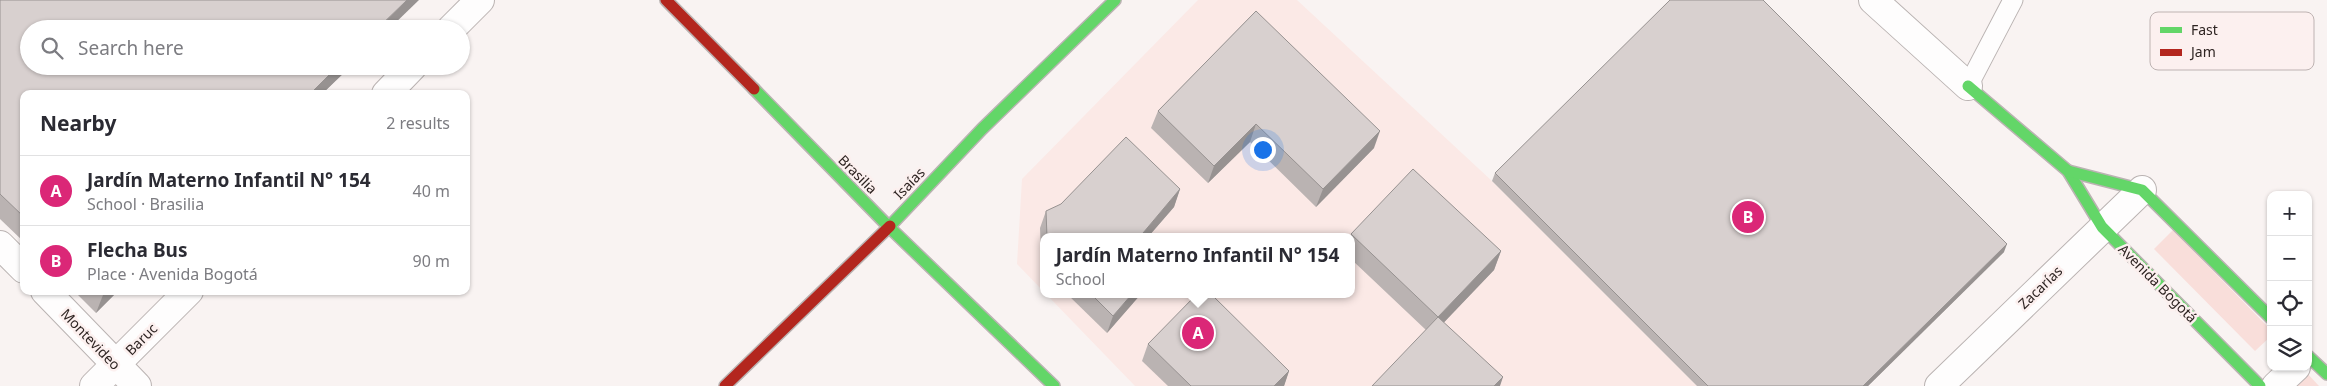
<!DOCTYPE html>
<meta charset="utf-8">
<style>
:root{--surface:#fff;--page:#f7f7f7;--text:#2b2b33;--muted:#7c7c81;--line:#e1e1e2;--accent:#db2777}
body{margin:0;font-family:"Noto Sans",sans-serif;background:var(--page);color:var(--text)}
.controls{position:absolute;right:15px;bottom:15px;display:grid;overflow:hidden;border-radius:10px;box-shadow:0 1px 4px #0004}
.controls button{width:45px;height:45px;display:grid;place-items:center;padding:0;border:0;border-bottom:1px solid var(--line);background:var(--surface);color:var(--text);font:25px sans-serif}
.you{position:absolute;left:1262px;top:149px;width:18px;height:18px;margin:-12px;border:4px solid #fff;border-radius:50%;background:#1a73e8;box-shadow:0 0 0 8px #1a73e833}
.badge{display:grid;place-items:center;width:32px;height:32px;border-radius:50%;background:var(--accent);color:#fff;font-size:16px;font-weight:700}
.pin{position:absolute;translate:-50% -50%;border:2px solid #fff;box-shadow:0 1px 5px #0006}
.popup{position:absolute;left:1040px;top:233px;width:315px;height:65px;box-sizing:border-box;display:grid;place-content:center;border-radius:10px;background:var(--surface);filter:drop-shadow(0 1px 4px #0005);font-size:16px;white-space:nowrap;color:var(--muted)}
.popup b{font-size:19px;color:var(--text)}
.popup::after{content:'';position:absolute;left:50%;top:100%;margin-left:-10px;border:10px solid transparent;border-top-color:var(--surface)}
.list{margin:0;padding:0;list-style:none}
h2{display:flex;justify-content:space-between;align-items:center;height:65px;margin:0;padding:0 20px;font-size:21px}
h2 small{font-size:16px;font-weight:400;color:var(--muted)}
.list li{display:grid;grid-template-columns:32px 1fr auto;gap:15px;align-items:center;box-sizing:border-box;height:70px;padding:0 20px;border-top:1px solid var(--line)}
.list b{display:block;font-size:19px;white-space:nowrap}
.list p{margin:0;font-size:16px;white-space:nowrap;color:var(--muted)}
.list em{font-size:16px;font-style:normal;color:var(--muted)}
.icon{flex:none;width:28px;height:28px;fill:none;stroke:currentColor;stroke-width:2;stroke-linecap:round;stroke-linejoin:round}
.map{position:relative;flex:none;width:2327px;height:386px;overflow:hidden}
.search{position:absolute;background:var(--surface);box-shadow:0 1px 4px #0004;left:20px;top:20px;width:450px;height:55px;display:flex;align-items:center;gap:12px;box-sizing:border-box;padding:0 18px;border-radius:28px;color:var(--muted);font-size:19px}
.panel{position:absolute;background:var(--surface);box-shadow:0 1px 4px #0004;left:20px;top:90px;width:450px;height:205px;border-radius:10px}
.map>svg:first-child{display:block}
.built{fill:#fbe9e6}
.green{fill:#f9deda}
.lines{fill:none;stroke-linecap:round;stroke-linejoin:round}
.lane-casing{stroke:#bab3b2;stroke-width:21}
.street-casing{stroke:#bab3b2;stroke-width:30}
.fast-casing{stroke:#bab3b2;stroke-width:14}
.jam-casing{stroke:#bab3b2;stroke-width:14}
.lane{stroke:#fefdfd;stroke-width:19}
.street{stroke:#fefdfd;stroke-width:28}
.fast{stroke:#63d668;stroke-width:11}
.jam{stroke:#b3261e;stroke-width:11}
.wall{fill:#bab3b2}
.shaded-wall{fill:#979291}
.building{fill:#d8d0cf;stroke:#979291}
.labels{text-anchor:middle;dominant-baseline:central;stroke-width:5;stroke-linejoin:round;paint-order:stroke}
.street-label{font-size:14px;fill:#2e2422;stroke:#fcf0ef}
.key{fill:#fcf0ef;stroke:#beb3b2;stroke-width:1}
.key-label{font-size:14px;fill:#2e2422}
</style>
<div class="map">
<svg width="2327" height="386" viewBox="0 0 2327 386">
<rect width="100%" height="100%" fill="#f9f3f2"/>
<polygon class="built" points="1198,0 1297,0 1492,181 1697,386 1135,386 1046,294 1352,294 1352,237 1044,237 1044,292 1017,264 1022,179"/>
<g class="green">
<polygon points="2173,230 2271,330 2271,336 2255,351 2154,249"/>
<polygon points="2306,372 2319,386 2292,386"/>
</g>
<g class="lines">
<g class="lane-casing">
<polyline id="lane" points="1968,86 2013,0"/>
</g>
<g class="street-casing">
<g id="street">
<polyline points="1873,0 1968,86"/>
<polyline points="451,29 480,0"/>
<polyline points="386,94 413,66"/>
<polyline points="0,245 24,269"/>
<polyline points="45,291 137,386"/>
<polyline points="94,386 189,291"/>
<polyline points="1939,386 2142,190"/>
<polyline points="2276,386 2296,367"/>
</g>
</g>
<g class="fast-casing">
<g id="fast">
<polyline points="1968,86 2068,171 2102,227 2260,386"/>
<polyline points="754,89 889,227 1054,386"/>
<polyline points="2068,171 2142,190 2271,318"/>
<polyline points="890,226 982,129 1115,0"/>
<polyline points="2308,356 2327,374"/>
</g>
</g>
<g class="jam-casing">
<g id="jam">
<polyline points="666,0 754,89"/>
<polyline points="725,386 890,226"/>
</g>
</g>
<use href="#lane" class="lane"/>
<use href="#street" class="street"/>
<use href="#fast" class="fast"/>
<use href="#jam" class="jam"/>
</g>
<g class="wall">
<polygon points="0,0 29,66 351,66 322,94 24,94 24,242 0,219"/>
<polygon points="1256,11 1374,148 1316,207 1250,142 1208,183 1151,128 1158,111"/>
<polygon points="1495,173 2004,252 1868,386 1697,386 1492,181"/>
<polygon points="1180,189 1174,207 1148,237 1044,237 1044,283 1042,283 1040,228 1046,211"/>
<polygon points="1351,234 1501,251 1494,270 1444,322 1426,330 1352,260 1352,237 1350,237"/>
<polygon points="74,291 118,291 96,313"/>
<polygon points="1067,294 1141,294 1107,333"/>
<polygon points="1148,344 1289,371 1284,386 1168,386 1142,361"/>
</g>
<g class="shaded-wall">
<polygon points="407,0 419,0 389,29 377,29"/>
<polygon points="338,66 351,66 322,94 310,94"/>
<polygon points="1256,124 1250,142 1208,183 1214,166"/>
<polygon points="1380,131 1374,148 1316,207 1323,189"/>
<polygon points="1180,189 1174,207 1148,237 1142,237 1143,233"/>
<polygon points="2007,244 2004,252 1868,386 1863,386"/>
<polygon points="1501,251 1494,270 1432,335 1438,317"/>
<polygon points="1044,276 1044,283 1042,283"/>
<polygon points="106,291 118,291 96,313 103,295"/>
<polygon points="1132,294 1141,294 1107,333 1113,316"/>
<polygon points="1289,371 1284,386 1274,386"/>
<polygon points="1503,377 1500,386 1494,386"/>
</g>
<g class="building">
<polygon points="0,0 407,0 377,29 29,29 29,66 338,66 310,94 24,94 24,217 0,194"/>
<polygon points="1670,0 1763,0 2007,244 1863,386 1708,386 1495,173"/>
<polygon points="1256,11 1380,131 1323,189 1256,124 1214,166 1158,111"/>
<polygon points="1126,137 1180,189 1143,233 1148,237 1047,237 1046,211 1061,204"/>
<polygon points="1413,169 1501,251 1438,317 1351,234"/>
<polygon points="99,291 106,291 103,295"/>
<polygon points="1091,294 1132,294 1113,316"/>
<polygon points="1197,294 1211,294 1289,371 1274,386 1191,386 1148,344"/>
<polygon points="1438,317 1503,377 1494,386 1372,386"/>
</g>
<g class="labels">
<g class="street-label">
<text transform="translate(858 174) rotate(45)">Brasilia</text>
<text transform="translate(909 183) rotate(-46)">Isaías</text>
<text transform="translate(2158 283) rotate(45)">Avenida Bogotá</text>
<text transform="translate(2040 287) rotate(-44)">Zacarías</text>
<text transform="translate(91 339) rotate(46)">Montevideo</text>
<text transform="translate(141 339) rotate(-45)">Baruc</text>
</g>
</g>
<rect x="2150" y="12" width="164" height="58" rx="8" class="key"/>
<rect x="2160" y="27" width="22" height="6" fill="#63d668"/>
<rect x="2160" y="49" width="22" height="7" fill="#b3261e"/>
<g class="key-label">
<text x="2191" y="35">Fast</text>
<text x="2191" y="57">Jam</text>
</g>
</svg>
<div class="controls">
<button>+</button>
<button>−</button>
<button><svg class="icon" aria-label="locate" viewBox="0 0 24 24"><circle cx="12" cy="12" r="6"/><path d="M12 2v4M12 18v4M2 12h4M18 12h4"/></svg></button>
<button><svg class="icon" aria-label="layers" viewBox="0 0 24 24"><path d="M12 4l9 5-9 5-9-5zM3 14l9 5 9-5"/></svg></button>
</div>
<div class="you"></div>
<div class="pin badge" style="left:1198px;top:333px">A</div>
<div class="popup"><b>Jardín Materno Infantil N° 154</b>School</div>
<div class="pin badge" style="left:1748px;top:217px">B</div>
<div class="search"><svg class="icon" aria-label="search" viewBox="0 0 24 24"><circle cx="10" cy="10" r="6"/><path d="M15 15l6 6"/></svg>Search here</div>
<section class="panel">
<h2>Nearby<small>2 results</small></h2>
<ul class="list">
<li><span class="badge">A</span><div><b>Jardín Materno Infantil N° 154</b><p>School · Brasilia</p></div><em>40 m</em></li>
<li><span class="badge">B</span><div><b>Flecha Bus</b><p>Place · Avenida Bogotá</p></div><em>90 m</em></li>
</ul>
</section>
</div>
